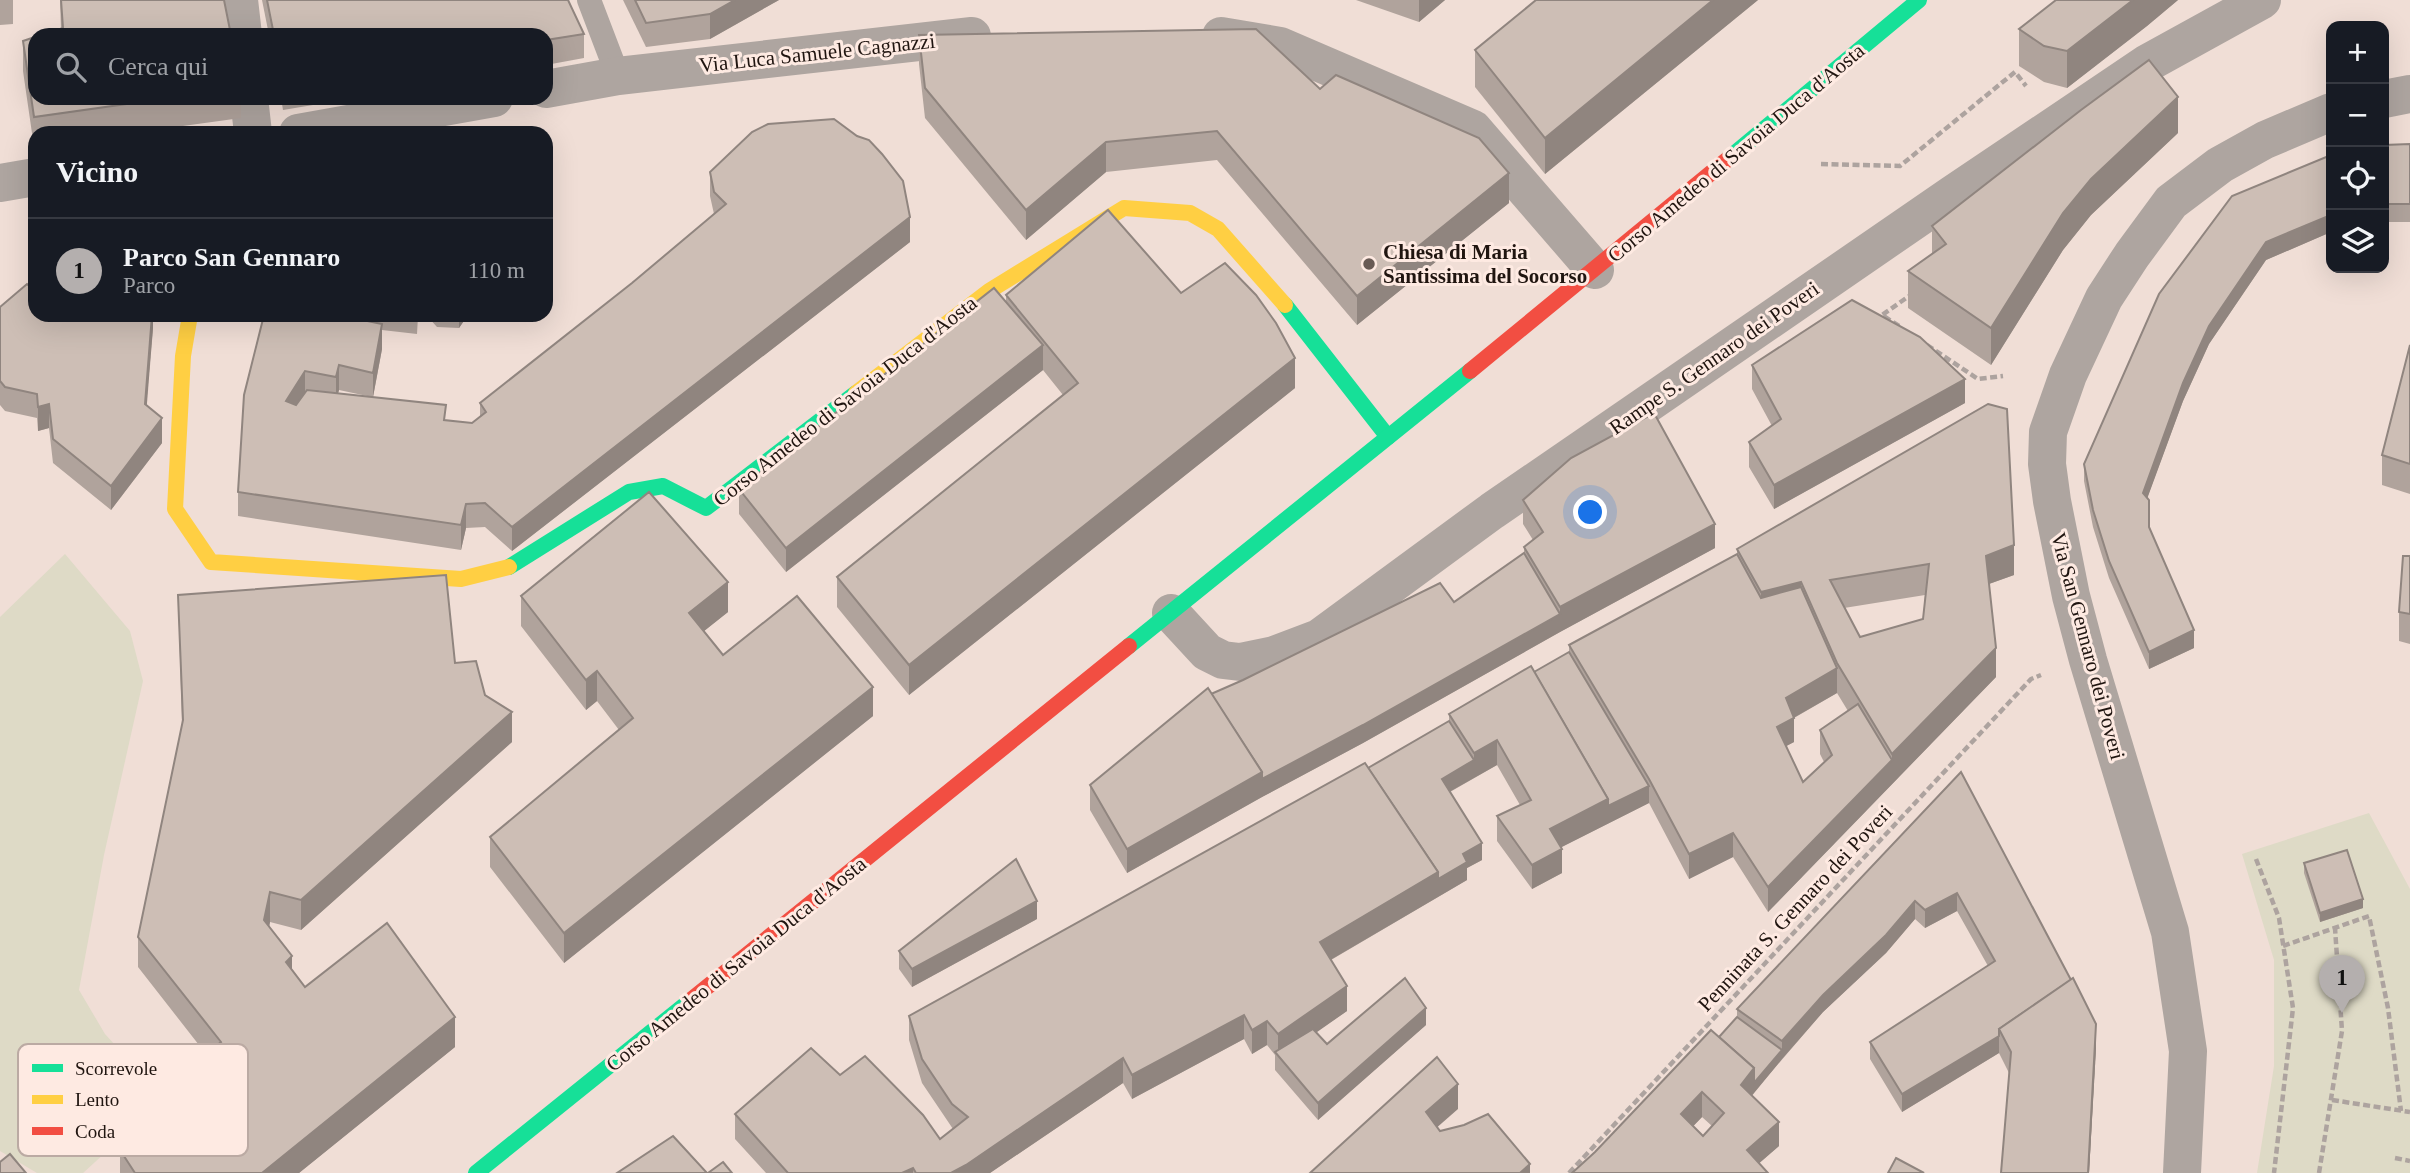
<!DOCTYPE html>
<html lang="it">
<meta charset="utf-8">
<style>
:root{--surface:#171b24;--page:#242831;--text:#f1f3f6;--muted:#9ea1a6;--line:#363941;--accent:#b4afae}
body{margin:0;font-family:Georgia,serif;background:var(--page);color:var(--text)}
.controls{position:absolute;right:21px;top:21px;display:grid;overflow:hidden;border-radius:14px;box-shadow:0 7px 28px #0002}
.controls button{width:63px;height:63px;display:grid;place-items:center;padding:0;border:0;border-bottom:2px solid var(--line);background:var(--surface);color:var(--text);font:35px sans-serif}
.you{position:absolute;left:1591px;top:513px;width:24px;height:24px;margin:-18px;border:5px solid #fff;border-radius:50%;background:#1a73e8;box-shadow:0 0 0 10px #1a73e833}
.badge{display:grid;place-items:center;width:46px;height:46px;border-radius:50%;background:var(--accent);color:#111;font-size:23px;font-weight:700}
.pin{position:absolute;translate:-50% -58px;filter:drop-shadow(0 2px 4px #0008)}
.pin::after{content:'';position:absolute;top:37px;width:24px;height:21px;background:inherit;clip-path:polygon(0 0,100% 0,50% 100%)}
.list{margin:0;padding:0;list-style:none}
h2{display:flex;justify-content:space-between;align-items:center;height:91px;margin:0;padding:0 28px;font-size:30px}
h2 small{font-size:23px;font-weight:400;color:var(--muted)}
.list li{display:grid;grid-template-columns:46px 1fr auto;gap:21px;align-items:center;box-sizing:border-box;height:105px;padding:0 28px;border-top:2px solid var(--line)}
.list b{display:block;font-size:26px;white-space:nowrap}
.list p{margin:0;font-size:23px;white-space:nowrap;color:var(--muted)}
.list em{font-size:23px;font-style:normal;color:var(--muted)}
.icon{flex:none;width:38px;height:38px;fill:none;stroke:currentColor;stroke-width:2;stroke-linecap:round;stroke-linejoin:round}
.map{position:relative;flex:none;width:2410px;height:1173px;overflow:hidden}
.search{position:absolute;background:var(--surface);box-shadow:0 7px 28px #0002;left:28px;top:28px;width:525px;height:77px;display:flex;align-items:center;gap:18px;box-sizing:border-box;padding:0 24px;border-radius:21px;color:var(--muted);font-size:26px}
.panel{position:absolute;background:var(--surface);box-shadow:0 7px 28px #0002;left:28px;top:126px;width:525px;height:196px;border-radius:21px}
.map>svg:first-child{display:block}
.green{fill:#dedac6}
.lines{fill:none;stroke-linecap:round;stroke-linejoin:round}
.path{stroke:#ada39f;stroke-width:4.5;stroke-dasharray:7 3.5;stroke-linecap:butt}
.lane{stroke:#aea5a0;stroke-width:24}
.street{stroke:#aea5a0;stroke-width:38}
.fast{stroke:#16e098;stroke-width:16}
.slow{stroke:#ffcf43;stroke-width:16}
.jam{stroke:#f24e42;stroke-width:16}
.wall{fill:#b0a39c;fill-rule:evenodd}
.shaded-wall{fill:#90857f}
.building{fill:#cdbeb5;stroke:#90857f;stroke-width:2;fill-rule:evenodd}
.poi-dot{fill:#695b55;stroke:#feeae2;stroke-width:2.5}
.labels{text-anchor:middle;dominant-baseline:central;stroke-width:6;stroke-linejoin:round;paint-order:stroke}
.street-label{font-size:21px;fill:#201510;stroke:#feeae2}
.poi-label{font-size:21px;font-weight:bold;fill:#201510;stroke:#feeae2;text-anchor:start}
.key{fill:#feeae2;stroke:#bbaaa3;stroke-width:2}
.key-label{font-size:19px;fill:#201510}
</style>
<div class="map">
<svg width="2410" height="1173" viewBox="0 0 2410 1173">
<rect width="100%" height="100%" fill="#f0ded6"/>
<g class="green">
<polygon points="65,554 130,631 143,681 104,855 79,990 105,1034 164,1099 83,1173 37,1173 0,1151 0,617"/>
<polygon points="2369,813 2410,889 2410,1173 2257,1173 2274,1066 2274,960 2242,854"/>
</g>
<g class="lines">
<g class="path">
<polyline points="1821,164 1900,166 2015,72 2026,86"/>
<polyline points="1899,326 1882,315 1912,294"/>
<polyline points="1927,345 1978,379 2003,376"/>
<polyline points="2256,859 2279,918 2293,1008 2274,1173"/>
<polyline points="2283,946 2369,916 2388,1008 2401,1111"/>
<polyline points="2332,1100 2410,1112"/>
<polyline points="2395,1158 2410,1161"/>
<polyline points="1569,1173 2031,679 2041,675"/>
<polyline points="2319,1173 2342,1031 2335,928"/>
</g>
<polyline class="lane" points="589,0 618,76"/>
<g class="street">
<polyline points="239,0 243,35"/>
<polyline points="1221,36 1280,46 1473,129 1595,270"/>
<polyline points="546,89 618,76 972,36"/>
<polyline points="249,98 253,133"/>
<polyline points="2384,99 2410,94"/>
<polyline points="298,133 494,98"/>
<polyline points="0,183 35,177"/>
<polyline points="1171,613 1207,652 1223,660 1240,662 1274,655 1319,638 1492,511 1953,194 2146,64 2262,0"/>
<polyline points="2182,1173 2188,1051 2170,932 2088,660 2071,596 2052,501 2047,464 2048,432 2068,375 2104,298 2132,255 2171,202 2220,165 2265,140 2331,112"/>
</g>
<g class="fast">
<polyline points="1728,159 1919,0"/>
<polyline points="1285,305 1388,437"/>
<polyline points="509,567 629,492 663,486 706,508 856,393"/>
<polyline points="1129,646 1470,371"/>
<polyline points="476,1173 691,1000"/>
</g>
<g class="slow">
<polyline points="190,315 183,356 175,509 211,562 461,579 509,567"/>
<polyline points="856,393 989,291 1124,208 1190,213 1218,229 1285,305"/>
</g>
<g class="jam">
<polyline points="1470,371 1728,159"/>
<polyline points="691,1000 1129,646"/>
</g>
</g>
<g class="wall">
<polygon points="0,0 13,0 13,24 0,25"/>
<polygon points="60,0 224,0 61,29"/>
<polygon points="262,0 568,0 584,34 584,58 546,65 546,35 269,35"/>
<polygon points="623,0 779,0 710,39 646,47"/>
<polygon points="1356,0 1445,0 1419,22"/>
<polygon points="1758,0 1545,174 1475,87 1475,50"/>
<polygon points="2056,0 2178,0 2147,26 2067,88 2044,82 2019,66 2019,29"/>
<polygon points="919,35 1320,89 1509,203 1357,325 1217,160 1106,172 1026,240 925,118 919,64"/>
<polygon points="23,41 35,98 241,98 241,118 132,133 35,133 35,147 34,147 23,71"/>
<polygon points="281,98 355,98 283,110"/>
<polygon points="2178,133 2091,215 2063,250 1991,365 1908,308 1908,271 1932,254 1932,226"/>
<polygon points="2410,144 2410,222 2384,222 2384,145"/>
<polygon points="2331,155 2331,232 2266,260 2209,344 2183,401 2147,498 2149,527 2194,648 2149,669 2109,578 2093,527 2084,481 2084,464"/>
<path d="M710 172 910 242 512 551 485 527 466 528 461 550 238 516V492L264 315H468L459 328 437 327 428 317 418 316 417 334 382 330V349L373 397 446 420 472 423 480 417V403L632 283 714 214 710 196ZM339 390 372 397 338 393Z"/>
<polygon points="1181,293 1295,388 909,695 837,607 837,577 1063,395 1043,370 786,572 739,514 739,489 1006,302 1006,295"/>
<polygon points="0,307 35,315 153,315 153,328 146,406 162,443 111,510 53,463 49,428 38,431 37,418 5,411 0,405"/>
<polygon points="2410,345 2410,494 2382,485 2382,455"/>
<polygon points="1752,365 1965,403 1774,509 1749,467 1749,442 1772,426 1752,389"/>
<path d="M1988 404 2014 575 1989 584 1996 677 1768 912 1733 857 1689 879 1649 803 1561 847 1562 873 1532 889 1497 841V816L1520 805 1497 765 1450 792 1482 860 1467 868V880L1331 960 1347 1011 1316 1032 1327 1044 1426 1025 1318 1120 1275 1070V1055L1267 1045 1252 1054 1244 1039 1132 1099 1123 1083 990 1173H766L735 1139V1114L840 1075 940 1139 953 1129 922 1083 909 1040V1016L1368 768 1449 721V714L1534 672 1569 652V645L1737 554V549ZM1925 595 1923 619 1860 637 1844 608ZM1837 693 1848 711 1820 730V754L1824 762 1803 782 1786 746 1794 742V718Z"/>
<polygon points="1523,500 1715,548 1560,632 1363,743 1262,797 1127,873 1090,810 1090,785 1211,694 1454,602 1524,553 1524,547 1533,540 1523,524"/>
<polygon points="2410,556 2410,644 2399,641 2399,612"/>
<polygon points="178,595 455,663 485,695 512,742 301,930 270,922 269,927 292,969 305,987 455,1047 299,1173 120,1173 120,1150 175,1102 175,1080 206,1054 138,967 138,937 182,724"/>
<polygon points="521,596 728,612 704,631 723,655 873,716 564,963 490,867 490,837 619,730 597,701 586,710 521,626"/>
<path d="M1961 772 2096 1048 2089 1173H2001L2009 1073 1999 1053 1902 1112 1870 1059V1042L1988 966 1957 911 1925 928 1915 919 1886 953 1823 1012 1754 1092 1751 1095 1779 1146 1759 1163 1572 1173 1719 1037 1737 1017V1009ZM1702 1117 1712 1126 1703 1136 1693 1126Z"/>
<polygon points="2304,863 2363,908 2320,922 2304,873"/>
<polygon points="1037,919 912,987 899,969 899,951"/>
</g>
<g class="shaded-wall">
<polygon points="735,0 779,0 710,39 710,14"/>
<polygon points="1419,0 1445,0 1419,22"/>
<polygon points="1713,0 1758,0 1545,174 1545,138"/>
<polygon points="2133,0 2178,0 2147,26 2067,88 2067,51"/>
<polygon points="2178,97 2178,133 2091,215 2063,250 1991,365 1991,328 2063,213 2091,179"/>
<polygon points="1106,142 1106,172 1026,240 1026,210"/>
<polygon points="1509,173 1509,203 1357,325 1357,296"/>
<polygon points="2331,215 2331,232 2266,260 2209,344 2183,401 2143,510 2143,493 2183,383 2209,326 2266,242"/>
<polygon points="910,217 910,242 512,551 512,527"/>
<polygon points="152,315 153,315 153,328 145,428 145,404"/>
<polygon points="459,315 468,315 459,328"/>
<polygon points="382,324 382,349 373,397 373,373"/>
<polygon points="1043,345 1043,370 786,572 786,548"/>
<polygon points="1295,358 1295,388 909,695 909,665"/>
<polygon points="339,365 339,390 336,401 336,377"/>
<polygon points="305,371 305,396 286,426 286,401"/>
<polygon points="1965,379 1965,403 1774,509 1774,485"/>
<polygon points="49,404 49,428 38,431 38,407"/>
<polygon points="162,418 162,443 111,510 111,486"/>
<polygon points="466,504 466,528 461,550 461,525"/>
<polygon points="1715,524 1715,548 1560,632 1363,743 1262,797 1262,779 1560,614 1560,607"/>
<polygon points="2014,545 2014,575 1986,585 1986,556"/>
<polygon points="728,582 728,612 689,643 689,613"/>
<polygon points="1801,582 1801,611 1761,622 1761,592"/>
<polygon points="2194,630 2194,648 2149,669 2149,652"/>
<polygon points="1996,648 1996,677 1768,912 1768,887 1892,760 1892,754"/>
<polygon points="1837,668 1837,693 1788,721 1794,718 1794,742 1777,751 1777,727 1786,698"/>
<polygon points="597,671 597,701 586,710 586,680"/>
<polygon points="873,687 873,716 564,963 564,933"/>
<polygon points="512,712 512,742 301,930 301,900"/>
<polygon points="1497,740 1497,765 1442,796 1442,779 1474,760 1474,753"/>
<polygon points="1262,772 1262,797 1127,873 1127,849"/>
<polygon points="1649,786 1649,803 1550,853 1550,829 1608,799"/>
<polygon points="1733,833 1733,857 1689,879 1689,854"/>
<polygon points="1482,843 1482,860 1467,868 1467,880 1320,966 1320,942"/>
<polygon points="1562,849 1562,873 1532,889 1532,865"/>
<polygon points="270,892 270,922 264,950 264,920"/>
<polygon points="1957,893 1957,911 1925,928 1925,910"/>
<polygon points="2363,899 2363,908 2320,922 2320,913"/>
<polygon points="1037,901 1037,919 912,987 912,969"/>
<polygon points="1915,901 1915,919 1886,953 1823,1012 1782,1059 1741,1109 1741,1085 1754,1068 1782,1050 1782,1041 1823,995"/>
<polygon points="292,956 292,986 286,962"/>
<polygon points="1347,986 1347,1011 1280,1058 1278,1055 1278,1034"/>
<polygon points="1426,1008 1426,1025 1318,1120 1318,1103"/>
<polygon points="1244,1015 1244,1039 1132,1099 1132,1075"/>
<polygon points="455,1017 455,1047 299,1173 262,1173"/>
<polygon points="1267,1021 1267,1045 1252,1054 1252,1030"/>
<polygon points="2096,1024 2096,1048 2089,1173 2088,1173"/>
<polygon points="1999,1036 1999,1053 1902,1112 1902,1094"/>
<polygon points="1123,1058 1123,1083 990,1173 951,1173"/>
<polygon points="1458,1084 1458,1109 1426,1137 1426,1112"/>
<polygon points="1702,1092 1702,1117 1681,1139 1681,1114"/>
<polygon points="1779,1122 1779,1146 1748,1173 1747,1150"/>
<polygon points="1530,1164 1530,1173 1520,1173"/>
<polygon points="913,1168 913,1173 902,1173"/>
</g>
<g class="building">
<polygon points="61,0 224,0 231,35 42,35 63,28"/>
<polygon points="267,0 568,0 584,34 546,40 546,35 274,35"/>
<polygon points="635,0 735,0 710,14 646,23"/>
<polygon points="1536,0 1713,0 1545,138 1475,50"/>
<polygon points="2056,0 2133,0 2067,51 2044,46 2019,29"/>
<polygon points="1256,29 1320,89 1336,75 1479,138 1509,173 1357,296 1217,131 1106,142 1026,210 925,88 919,35"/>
<polygon points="35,37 35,98 169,98 34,117 23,41"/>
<polygon points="2149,60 2178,97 2091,179 2063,213 1991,328 1908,271 1946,244 1932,226 2081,110"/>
<polygon points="834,119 857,136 869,140 882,154 903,181 910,217 512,527 485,503 466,504 461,525 238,492 244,395 264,315 362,315 362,320 382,324 373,373 339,365 336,377 305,371 286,401 296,405 307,390 446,405 444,420 472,423 486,412 480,403 632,283 726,204 714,192 710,172 752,132 768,124"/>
<polygon points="2410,144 2410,204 2384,204 2384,145"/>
<polygon points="2331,155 2331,215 2266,242 2209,326 2183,383 2143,493 2149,500 2149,527 2194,630 2149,652 2109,561 2093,510 2084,464 2159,294 2232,196"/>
<polygon points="1108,210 1181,293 1225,263 1256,295 1276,323 1295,358 909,665 837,577 1078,383 1006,295"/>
<polygon points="27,284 35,291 35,315 152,315 145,404 162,418 111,486 53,439 49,404 38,407 37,394 5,387 0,381 0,307"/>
<polygon points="994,288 1043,345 786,548 739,489"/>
<polygon points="1852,300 1920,337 1965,379 1774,485 1749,442 1781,419 1752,365"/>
<polygon points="2410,345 2410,464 2382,455"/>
<path d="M1988 404 2007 409 2014 545 1986 556 1996 648 1892 754 1837 663 1801 582 1761 592 1737 549ZM1929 564 1923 619 1860 637 1830 580Z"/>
<polygon points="1654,413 1715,524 1560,607 1524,547 1543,532 1523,500 1571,458"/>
<polygon points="649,492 728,582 689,613 723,655 797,596 873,687 564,933 490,837 633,718 597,671 586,680 521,596"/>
<polygon points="1524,553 1560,614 1363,725 1262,779 1262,772 1211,694 1243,680 1440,583 1454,602"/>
<polygon points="1737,554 1761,598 1801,587 1837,668 1786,698 1794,718 1777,727 1803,782 1832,755 1820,730 1858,704 1892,760 1768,887 1733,833 1689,854 1649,779 1569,645"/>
<polygon points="2403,556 2410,556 2410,614 2399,612"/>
<polygon points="446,575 455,663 476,661 485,695 512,712 301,900 270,892 264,920 292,956 286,962 305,987 387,923 455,1017 262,1173 135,1173 120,1150 186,1092 175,1080 221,1042 138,937 183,720 178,595"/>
<polygon points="1569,652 1649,786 1608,806 1608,799 1534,672"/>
<polygon points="1531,666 1608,799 1550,829 1562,849 1532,865 1497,816 1531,800 1497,740 1474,753 1449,714"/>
<polygon points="1208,688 1262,772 1127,849 1090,785"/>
<polygon points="1449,721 1474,760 1442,779 1482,843 1463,854 1467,862 1438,879 1438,872 1368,768"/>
<polygon points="1365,763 1438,872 1320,942 1347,986 1278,1034 1267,1021 1252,1030 1244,1015 1132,1075 1123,1058 966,1165 951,1173 916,1173 913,1168 902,1173 788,1173 735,1114 811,1048 840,1075 865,1056 923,1115 940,1139 968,1117 952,1104 922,1059 909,1016"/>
<polygon points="1961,772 2071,980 1999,1029 1999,1036 1902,1094 1870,1042 1995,961 1957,893 1925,910 1915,901 1886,935 1823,995 1782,1041 1737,1009"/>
<polygon points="2347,850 2363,899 2320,913 2304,863"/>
<polygon points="1016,859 1037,901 912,969 899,951"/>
<polygon points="1405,978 1426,1008 1318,1103 1275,1052 1313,1029 1327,1044"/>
<polygon points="2073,978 2096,1024 2088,1173 2001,1173 2011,1052 1999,1029"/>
<polygon points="1737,1017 1782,1050 1754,1083 1754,1068 1719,1037"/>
<path d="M1711 1030 1754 1068 1741 1085 1779 1122 1747 1150 1768 1173H1572L1595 1152ZM1702 1092 1724 1113 1703 1136 1681 1114Z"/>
<polygon points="1437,1057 1458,1084 1426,1112 1440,1131 1464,1125 1488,1114 1530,1164 1520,1173 1310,1173"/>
<polygon points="673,1136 707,1173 617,1173"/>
<polygon points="10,1154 26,1173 0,1173 0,1162"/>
<polygon points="1896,1158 1924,1173 1888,1173"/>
<polygon points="723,1162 732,1173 708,1173"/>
</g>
<circle class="poi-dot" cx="1369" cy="264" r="7"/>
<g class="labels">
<g class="street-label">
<text transform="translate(817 53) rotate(-6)">Via Luca Samuele Cagnazzi</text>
<text transform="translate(1736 153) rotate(-40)">Corso Amedeo di Savoia Duca d'Aosta</text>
<text transform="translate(1714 358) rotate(-35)">Rampe S. Gennaro dei Poveri</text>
<text transform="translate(845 401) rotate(-38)">Corso Amedeo di Savoia Duca d'Aosta</text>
<text transform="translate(2088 646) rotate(75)">Via San Gennaro dei Poveri</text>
<text transform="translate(1795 908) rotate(-47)">Penninata S. Gennaro dei Poveri</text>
<text transform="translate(736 964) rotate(-39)">Corso Amedeo di Savoia Duca d'Aosta</text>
</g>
<g class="poi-label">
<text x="1383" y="252">Chiesa di Maria<tspan x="1383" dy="24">Santissima del Socorso</tspan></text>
</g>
</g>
<rect x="18" y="1044" width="230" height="112" rx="10" class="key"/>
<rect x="32" y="1064" width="31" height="8" fill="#16e098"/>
<rect x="32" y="1095" width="31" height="9" fill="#ffcf43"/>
<rect x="32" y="1127" width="31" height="8" fill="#f24e42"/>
<g class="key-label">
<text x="75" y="1075">Scorrevole</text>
<text x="75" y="1106">Lento</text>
<text x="75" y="1138">Coda</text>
</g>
</svg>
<div class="controls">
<button>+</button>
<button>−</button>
<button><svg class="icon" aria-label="locate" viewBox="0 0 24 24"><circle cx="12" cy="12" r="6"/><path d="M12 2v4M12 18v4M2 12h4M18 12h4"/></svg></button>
<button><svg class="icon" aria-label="layers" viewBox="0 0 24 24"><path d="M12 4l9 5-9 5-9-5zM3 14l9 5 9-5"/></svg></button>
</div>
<div class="you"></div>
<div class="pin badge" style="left:2342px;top:1013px">1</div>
<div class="search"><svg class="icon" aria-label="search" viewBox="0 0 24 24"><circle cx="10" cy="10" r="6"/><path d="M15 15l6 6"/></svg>Cerca qui</div>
<section class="panel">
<h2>Vicino<small></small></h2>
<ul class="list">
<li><span class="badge">1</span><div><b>Parco San Gennaro</b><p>Parco</p></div><em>110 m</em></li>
</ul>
</section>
</div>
